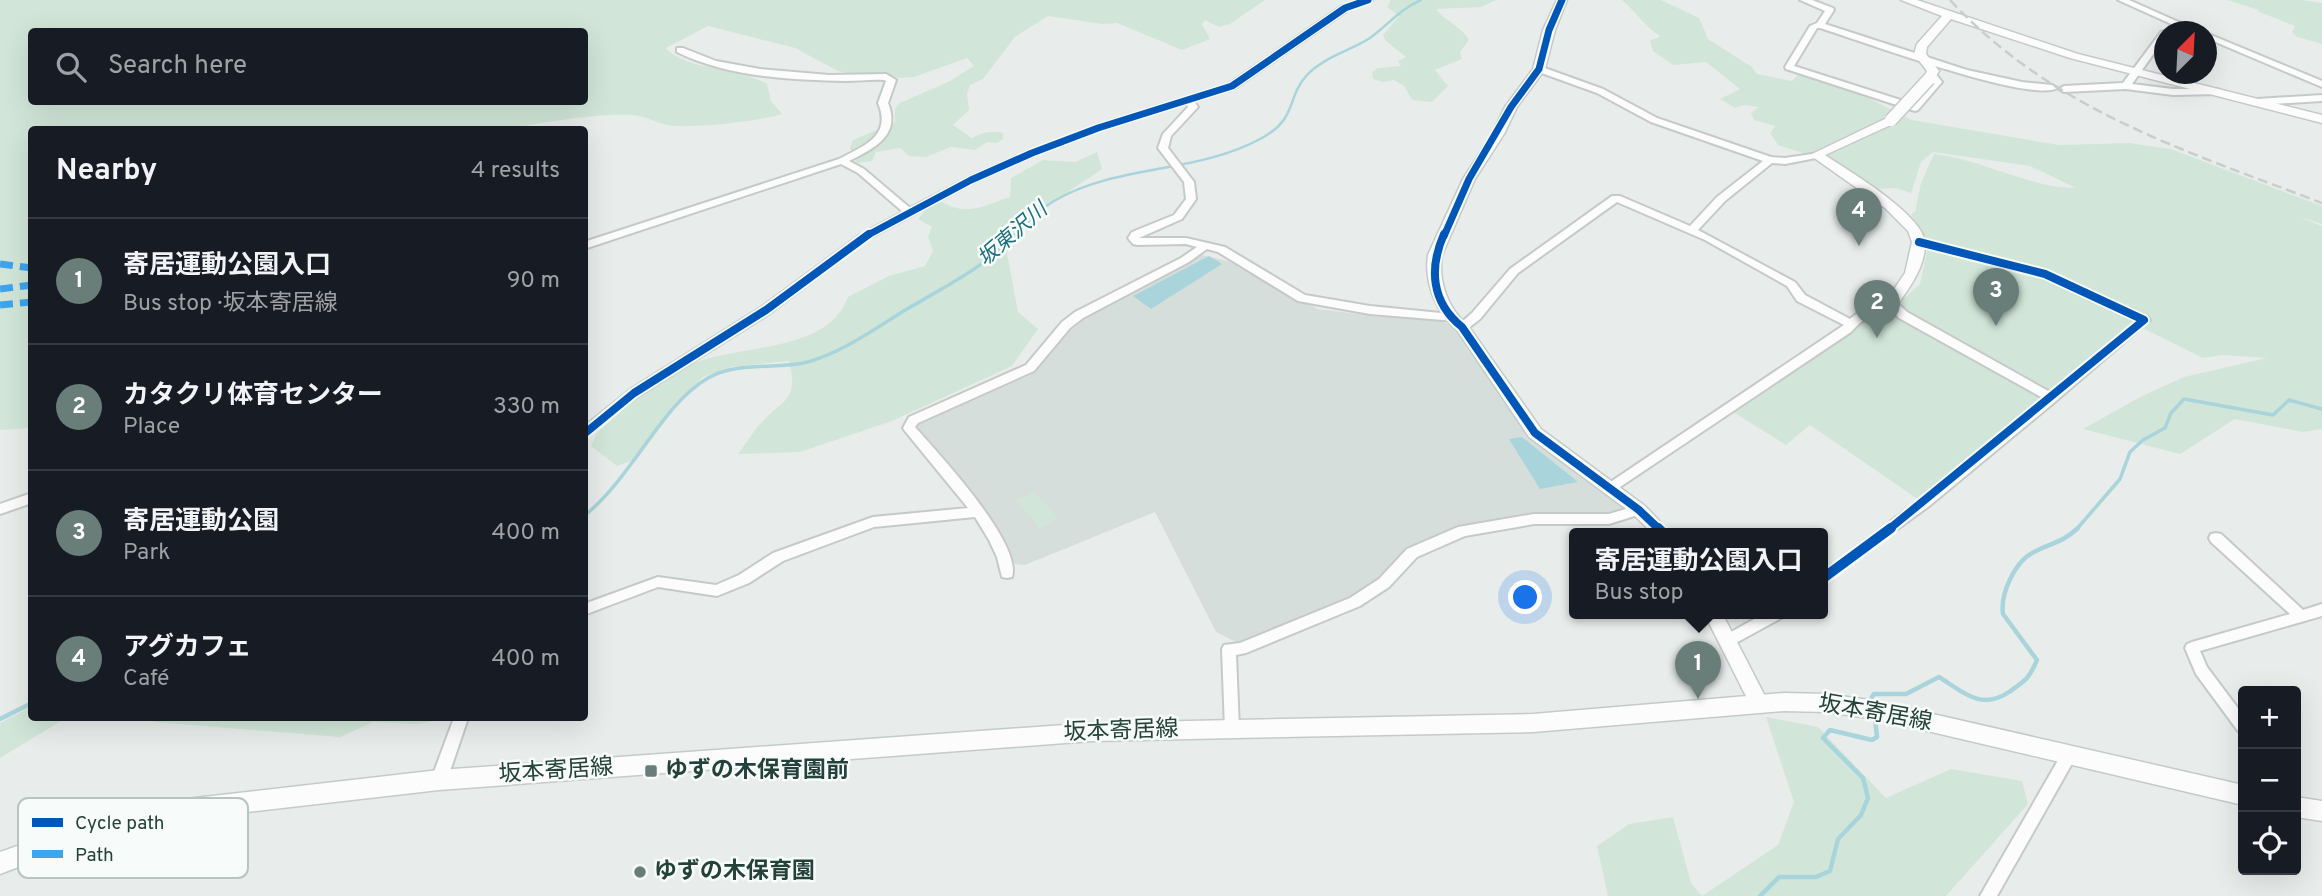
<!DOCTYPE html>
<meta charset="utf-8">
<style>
:root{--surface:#171b24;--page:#242831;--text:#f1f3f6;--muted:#9ea1a6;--line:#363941;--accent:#697e78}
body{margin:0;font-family:Overpass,"Noto Sans JP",sans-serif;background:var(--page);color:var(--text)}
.controls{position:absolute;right:21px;bottom:21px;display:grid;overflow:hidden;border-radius:7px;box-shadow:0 7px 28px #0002}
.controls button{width:63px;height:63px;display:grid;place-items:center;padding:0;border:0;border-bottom:2px solid var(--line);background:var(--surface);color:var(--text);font:35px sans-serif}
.compass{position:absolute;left:2154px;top:21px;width:63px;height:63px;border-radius:50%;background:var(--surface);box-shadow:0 7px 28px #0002;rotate:24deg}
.you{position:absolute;left:1526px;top:598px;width:24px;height:24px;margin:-18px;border:5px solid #fff;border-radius:50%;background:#1a73e8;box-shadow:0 0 0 10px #1a73e833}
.badge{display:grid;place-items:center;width:46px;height:46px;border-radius:50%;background:var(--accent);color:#fff;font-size:23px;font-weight:700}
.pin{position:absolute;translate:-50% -58px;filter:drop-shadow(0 2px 4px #0008)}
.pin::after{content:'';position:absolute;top:37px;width:24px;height:21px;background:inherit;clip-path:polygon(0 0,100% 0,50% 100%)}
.popup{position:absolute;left:1569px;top:528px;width:259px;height:91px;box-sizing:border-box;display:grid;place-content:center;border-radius:7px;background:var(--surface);filter:drop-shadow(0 2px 5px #0005);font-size:23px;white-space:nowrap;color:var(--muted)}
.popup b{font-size:26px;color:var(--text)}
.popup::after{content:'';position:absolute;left:50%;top:100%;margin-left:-14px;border:14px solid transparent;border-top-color:var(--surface)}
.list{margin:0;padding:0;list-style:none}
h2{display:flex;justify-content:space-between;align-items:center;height:91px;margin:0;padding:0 28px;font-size:30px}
h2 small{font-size:23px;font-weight:400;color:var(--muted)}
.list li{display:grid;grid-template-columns:46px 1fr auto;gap:21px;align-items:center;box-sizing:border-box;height:126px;padding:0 28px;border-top:2px solid var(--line)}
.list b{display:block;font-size:26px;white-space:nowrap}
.list p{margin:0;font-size:23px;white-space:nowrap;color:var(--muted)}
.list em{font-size:23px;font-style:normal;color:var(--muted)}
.icon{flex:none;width:38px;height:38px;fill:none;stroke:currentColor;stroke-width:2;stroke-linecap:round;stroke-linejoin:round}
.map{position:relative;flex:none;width:2322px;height:896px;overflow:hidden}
.search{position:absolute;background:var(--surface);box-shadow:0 7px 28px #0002;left:28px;top:28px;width:560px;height:77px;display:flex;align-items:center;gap:18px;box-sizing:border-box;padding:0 24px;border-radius:7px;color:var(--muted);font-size:26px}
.panel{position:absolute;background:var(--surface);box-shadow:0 7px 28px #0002;left:28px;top:126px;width:560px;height:595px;border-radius:7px}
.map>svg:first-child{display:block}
.built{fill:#d6dedb}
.green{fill:#d1e6d8;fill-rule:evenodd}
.water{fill:#a9d4db}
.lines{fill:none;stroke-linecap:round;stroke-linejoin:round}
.stream-far2{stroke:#a9d4db;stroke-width:2.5}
.stream-far1{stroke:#a9d4db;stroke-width:3.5}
.stream{stroke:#a9d4db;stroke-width:4.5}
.minor-casing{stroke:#c5cac8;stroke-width:4}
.tertiary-casing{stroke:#c5cac8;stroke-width:3}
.secondary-casing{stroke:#c3cbc8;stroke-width:3}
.minor{fill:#fcfcfc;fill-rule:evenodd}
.tertiary{fill:#fcfcfc;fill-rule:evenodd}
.secondary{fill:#fcfcfc;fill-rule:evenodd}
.rail{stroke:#c9cdcc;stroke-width:2.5;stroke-dasharray:10 5;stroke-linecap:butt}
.tertiary-bridge-casing{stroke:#c5cac8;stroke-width:15;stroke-linecap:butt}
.tertiary-bridge{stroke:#fcfcfc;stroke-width:12}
.quiet{stroke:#3ea4ec;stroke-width:7;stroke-dasharray:13 7;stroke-linecap:butt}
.cycleway-far2-casing{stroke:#f7fbf9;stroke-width:10}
.cycleway-far1-casing{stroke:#f7fbf9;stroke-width:12}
.cycleway-casing{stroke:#f7fbf9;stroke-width:15}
.cycleway-far2{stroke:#0057b8;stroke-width:7}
.cycleway-far1{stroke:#0057b8;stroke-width:8}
.cycleway{stroke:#0057b8;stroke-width:10}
.poi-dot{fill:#697e78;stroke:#f7fbf9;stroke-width:2.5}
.labels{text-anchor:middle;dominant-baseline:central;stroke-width:5;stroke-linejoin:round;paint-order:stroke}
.water-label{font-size:21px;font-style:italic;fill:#1c6f80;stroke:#f7fbf9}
.near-street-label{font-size:23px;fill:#24423a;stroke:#f7fbf9}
.near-poi-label{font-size:23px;font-weight:bold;fill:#24423a;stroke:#f7fbf9;text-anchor:start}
.key{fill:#f7fbf9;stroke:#b8c4c0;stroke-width:2}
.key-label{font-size:19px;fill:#24423a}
</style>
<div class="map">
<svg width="2322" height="896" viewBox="0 0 2322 896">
<rect width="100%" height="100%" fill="#e8edeb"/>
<polygon class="built" points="1202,255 1228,261 1318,309 1381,317 1435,319 1459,328 1518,420 1624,507 1622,511 1606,515 1453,530 1412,547 1381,579 1358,595 1240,644 1216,632 1155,512 1025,565 1015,564 971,493 917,430 917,423 954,405 1029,376 1082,318"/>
<g class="green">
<path d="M0 0H1265L1230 24 1219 27 1205 20 1202 24 1210 39 1182 50 1117 23 1102 24 1048 16 1015 37 983 79 970 85 967 94 969 110 953 125 972 138C984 132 990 131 1003 133V139L997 143 987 142 975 150 951 147 926 157 909 156 900 148 876 152 872 161 857 163 850 148 853 140 895 122V109L900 103 950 81 974 66 967 58 914 77 900 78 881 73 852 74 838 71 795 48 708 26 666 48C686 71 739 67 767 84L771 101 782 114C755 122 704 127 676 126 663 126 652 119 639 116 614 111 533 123 506 130H32L31 428 0 430ZM32 32H584V102H32Z"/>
<path d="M1391 0H1496L1481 7 1436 9C1446 22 1461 26 1469 40L1460 52 1462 59 1435 70 1448 86 1432 102 1412 100 1404 86 1394 80 1383 82 1373 79 1372 72 1378 68 1401 66 1398 61 1406 57 1386 41 1383 35 1399 16 1387 7Z"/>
<path d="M1622 0H1661L1699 18 1708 39 1752 67 1757 74 1792 81 1800 73 1831 79 1912 120 2059 145 2129 143 2171 149 2322 206V224L2300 217 2322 226V429L2303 432 2235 419 2180 454 2083 429 2142 396 2184 377 2267 358 2222 355 2203 358 2136 325 1919 500 1810 425 1786 445 1733 412 1873 315 1907 296 1920 284 1927 251 1926 238 1911 214 1915 212 1921 183 1934 154C1982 159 2029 188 2076 188L2030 166 1933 152 1921 162 1911 193 1896 188 1877 189 1809 155 1778 145 1770 133 1775 126 1754 120 1751 113 1759 107 1744 105 1735 108 1720 99 1740 89 1706 62 1673 65 1653 51 1650 41 1660 36C1645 27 1636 12 1622 0Z"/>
<polygon points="2227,0 2302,0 2322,3 2322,44 2297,37 2292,32 2295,26 2257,11 2259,10"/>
<path d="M1097 152 1102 169 1012 230 1007 253 1018 312 1038 329 1012 366 892 421 800 452 738 454C746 444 753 431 762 422 784 398 799 401 789 361L732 367 703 377 681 400 637 459 617 466 591 446 597 433C626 407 656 380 692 364 736 344 828 354 848 297L889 276 925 266 933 251 928 237 932 227 918 219 927 208 942 202C968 217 984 205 1010 197L1011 178 1043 160 1075 162Z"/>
<polygon points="1034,492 1058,518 1040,528 1017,501"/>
<polygon points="31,707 32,718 66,718 0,758 0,723"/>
<polygon points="1766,717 1818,727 1886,798 1951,769 2022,781 2028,804 1946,896 1608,896 1597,846 1629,824 1673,817 1691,883 1702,896 1778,845 1794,802"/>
<polygon points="145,718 447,718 418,724 373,722 340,737 155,722"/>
</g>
<g class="water">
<polygon points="1209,256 1222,264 1151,309 1133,296"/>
<polygon points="1522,437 1578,482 1540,489 1509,439"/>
</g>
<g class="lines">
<path class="stream-far2" d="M1014 236C1026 223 1039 210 1054 201 1117 164 1197 174 1262 138 1298 118 1286 98 1307 75 1324 57 1350 51 1370 38 1388 25 1400 9 1421 0"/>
<g class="stream-far1">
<path d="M584 516C633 477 660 406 708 378 738 361 776 370 808 362 842 352 872 331 902 312 942 288 983 269 1016 234"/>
<polyline points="2076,530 2120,479 2130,452 2143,440 2165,428 2171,413 2184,399 2273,415 2289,400 2322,409"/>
</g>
<g class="stream">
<path d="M1872 697 1874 694H1906L1939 677C1963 692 1981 711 2009 692 2025 681 2029 679 2037 660L2003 614C2000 594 2015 561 2034 552 2051 543 2063 542 2078 528"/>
<polyline points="0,719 32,703"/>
<polyline points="1760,896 1779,877 1816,877 1830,871 1838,839 1861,815 1868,798 1863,778 1823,738 1830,730 1872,740 1877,737 1875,718"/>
</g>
<g class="minor-casing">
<g id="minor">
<path d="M1360 0H1372L1348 10 1235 88 1194 101 1198 107 1171 136 1168 148 1194 182 1196 199 1182 219 1139 238H1186L1225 247 1305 295 1370 306 1451 314 1457 318 1455 321 1370 314 1298 301 1218 252 1207 249 1189 262 1083 318 1070 328 1034 371 918 423 915 427C938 453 1023 544 1012 577L1007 578 1002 577 997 557 989 540 975 517 874 527 783 561 749 583 717 596 658 587 584 615V604L658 577 716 585 739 575 773 553 873 517 968 508 905 431 903 428 909 417 1026 365 1062 322 1075 312 1181 258 1197 247 1186 244 1137 245 1133 244 1128 238 1132 232 1174 215 1186 199 1184 182 1158 148 1163 134 1188 107 1186 103 1101 130 1035 155 974 182 868 239 770 313 638 396 584 438V427L630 390 762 307 860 235 903 212 858 173 841 164 584 249V242L839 159C864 146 892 136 878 103L886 81 884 80C871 79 859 81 846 81 791 80 727 77 677 52V48H683L716 61 760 69 829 75 886 74 896 80 888 103C901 135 875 148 849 161L864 169 910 208 968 178 1029 151 1095 126 1229 84 1342 6Z"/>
<path d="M1800 0H1812L1833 8 1834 10 1825 24 1967 70 2022 82 2052 85 2057 88C2031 104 1856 39 1820 28H1817L1794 66 1913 104 1932 82 1928 75 1929 73H1935L1942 82 1918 110 1915 111 1786 69 1785 67 1810 26 1817 23 1825 11Z"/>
<polygon points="2118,0 2129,0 2201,32 2189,32"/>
<polygon points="2164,31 2164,39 2132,84 2173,89 2217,89 2220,90 2220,94 2173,95 2126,89 2064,92 2059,89 2064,86 2123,83 2161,32"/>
<polygon points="2206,33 2322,81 2322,87 2206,38"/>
<path d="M1539 66 1603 89 1657 118 1771 157 1785 158 1819 153V157L1816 158 1785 164 1772 163 1725 201 1698 230 1795 282 1805 295 1850 319C1863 308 1878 300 1895 301L1907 312 2050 392 2136 321 2041 277 1915 244V240L1919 239 2049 272 2148 317 2150 320 2056 401 1928 507 1822 584V572L1918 501 2043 398 1899 318 1889 308C1873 311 1862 320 1851 332L1614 491H1606L1604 488 1606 485 1844 325 1797 301 1787 286 1705 240 1617 202 1518 273 1480 319 1466 330H1458L1456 327 1472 313 1510 269 1612 196H1620L1690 226 1717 197 1763 161 1651 122 1597 93 1536 71V67Z"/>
<polygon points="2322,95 2322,101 2257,105 2252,102 2257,99"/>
<polygon points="32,493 32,503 0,514 0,504"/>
<polygon points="1639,505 1644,507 1645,510 1644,513 1609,524 1534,524 1465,536 1417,557 1389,587 1360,606 1246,653 1236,655 1239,729 1237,734 1232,735 1227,734 1225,729 1222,649 1224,645 1240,643 1350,598 1379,579 1407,549 1458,527 1534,514 1609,514"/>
<polygon points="2216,533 2221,534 2303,610 2322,604 2322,616 2200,651 2207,667 2243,715 2243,732 2238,731 2196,674 2185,648 2187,644 2192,642 2290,614 2211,542 2209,538 2211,534"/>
<polygon points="1765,613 1785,613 1783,617 1734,644 1729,646 1724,644 1722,640 1724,636"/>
<polygon points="454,718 468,718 447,780 444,785 439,787 434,785 431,780"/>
<polygon points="2069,748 2074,750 2076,755 2074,760 1997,896 1980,896 2064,750"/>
</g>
</g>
<g class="tertiary-casing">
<g id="tertiary">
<path d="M1557 0H1567L1555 30 1545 69 1517 107 1504 134 1475 179 1442 255C1438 280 1447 308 1467 324L1541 429 1645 506 1671 533H1652L1633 514 1529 437 1457 330C1436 313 1424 282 1428 255L1463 179 1492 134 1505 107 1533 69 1543 30Z"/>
<polygon points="1901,0 1917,0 2078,54 2322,115 2322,123 2070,58 1951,19 1927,47 1926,54 1939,71 1933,81 1925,81 1923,79 1927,71 1914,54 1917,44 1942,16"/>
<path d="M1891 116 1897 120 1895 123 1825 155C1847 170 1926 216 1925 244 1925 268 1909 288 1896 307L1891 309 1884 304 1905 273 1912 242 1908 231 1885 208 1810 155Z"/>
<polygon points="1704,613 1722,613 1769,704 1767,710 1760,712 1753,710"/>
</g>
</g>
<g class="secondary-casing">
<g id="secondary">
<polygon points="1784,693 1827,694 1876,701 2243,785 2243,805 1876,719 1827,712 1784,711 1533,732 1092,741 439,790 186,819 74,846 0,874 0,852 74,826 186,799 439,770 1092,723 1533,714"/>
<polygon points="2296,797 2322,801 2322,821 2296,817"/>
</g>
</g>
<use href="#minor" class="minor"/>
<use href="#tertiary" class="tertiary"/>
<use href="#secondary" class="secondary"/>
<path class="rail" d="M1950 0C2052 110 2186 151 2322 203"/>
<g class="tertiary-bridge-casing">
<polyline id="tertiary-bridge" points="1891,120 1929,79"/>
</g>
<use href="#tertiary-bridge" class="tertiary-bridge"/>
<g class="quiet">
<polyline points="0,264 32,268"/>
<polyline points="0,289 32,285"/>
<polyline points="0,305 32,302"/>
</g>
<g class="cycleway-far2-casing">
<g id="cycleway-far2">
<polyline points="866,236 971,180 1032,153 1098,128 1232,86 1345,8 1368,0"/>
<polyline points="1444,236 1469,179 1511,107 1539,69 1549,30 1562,0"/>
</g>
</g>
<g class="cycleway-far1-casing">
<g id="cycleway-far1">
<path d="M1444 234C1429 268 1431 302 1462 327L1535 433 1639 510 1660 530"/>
<polyline points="584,434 634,393 766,310 869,234"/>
<polyline points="1888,530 2144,320 2045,274 1919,242"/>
</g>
</g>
<g class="cycleway-casing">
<g id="cycleway">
<polyline points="1658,528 1663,533"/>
<polyline points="1822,579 1891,528"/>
</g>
</g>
<use href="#cycleway-far2" class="cycleway-far2"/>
<use href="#cycleway-far1" class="cycleway-far1"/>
<use href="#cycleway" class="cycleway"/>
</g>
<g class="poi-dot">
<rect x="644" y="764" width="14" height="14" rx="3.5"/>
<circle cx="640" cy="872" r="7"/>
</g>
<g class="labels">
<g class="water-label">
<text transform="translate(1013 235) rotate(-41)">坂東沢川</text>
</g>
<g class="near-street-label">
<text transform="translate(1875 714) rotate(10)">坂本寄居線</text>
<text transform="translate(1121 732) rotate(-2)">坂本寄居線</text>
<text transform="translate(556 772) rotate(-4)">坂本寄居線</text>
</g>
<g class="near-poi-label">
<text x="665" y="771">ゆずの木保育園前</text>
<text x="654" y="872">ゆずの木保育園</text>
</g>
</g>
<rect x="18" y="798" width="230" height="80" rx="10" class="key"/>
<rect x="32" y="818" width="31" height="9" fill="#0057b8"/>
<rect x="32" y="850" width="31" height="8" fill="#3ea4ec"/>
<g class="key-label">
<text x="75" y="829">Cycle path</text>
<text x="75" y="861">Path</text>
</g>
</svg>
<div class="controls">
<button>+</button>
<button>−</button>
<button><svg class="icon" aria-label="locate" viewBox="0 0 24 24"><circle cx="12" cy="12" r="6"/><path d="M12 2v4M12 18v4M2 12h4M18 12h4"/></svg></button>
</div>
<svg class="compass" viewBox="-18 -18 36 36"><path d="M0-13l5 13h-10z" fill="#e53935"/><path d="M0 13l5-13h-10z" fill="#9ea1a6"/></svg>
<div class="you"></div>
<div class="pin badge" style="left:1698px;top:699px">1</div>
<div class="popup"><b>寄居運動公園入口</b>Bus stop</div>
<div class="pin badge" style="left:1877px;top:338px">2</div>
<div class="pin badge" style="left:1996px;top:326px">3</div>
<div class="pin badge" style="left:1859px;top:246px">4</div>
<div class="search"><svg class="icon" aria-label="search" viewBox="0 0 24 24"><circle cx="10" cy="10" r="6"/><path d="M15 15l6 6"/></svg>Search here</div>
<section class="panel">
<h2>Nearby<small>4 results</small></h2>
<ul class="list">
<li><span class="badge">1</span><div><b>寄居運動公園入口</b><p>Bus stop · 坂本寄居線</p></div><em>90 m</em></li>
<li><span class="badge">2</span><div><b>カタクリ体育センター</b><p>Place</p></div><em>330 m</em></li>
<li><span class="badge">3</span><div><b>寄居運動公園</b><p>Park</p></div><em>400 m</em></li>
<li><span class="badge">4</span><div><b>アグカフェ</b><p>Café</p></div><em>400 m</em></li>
</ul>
</section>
</div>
